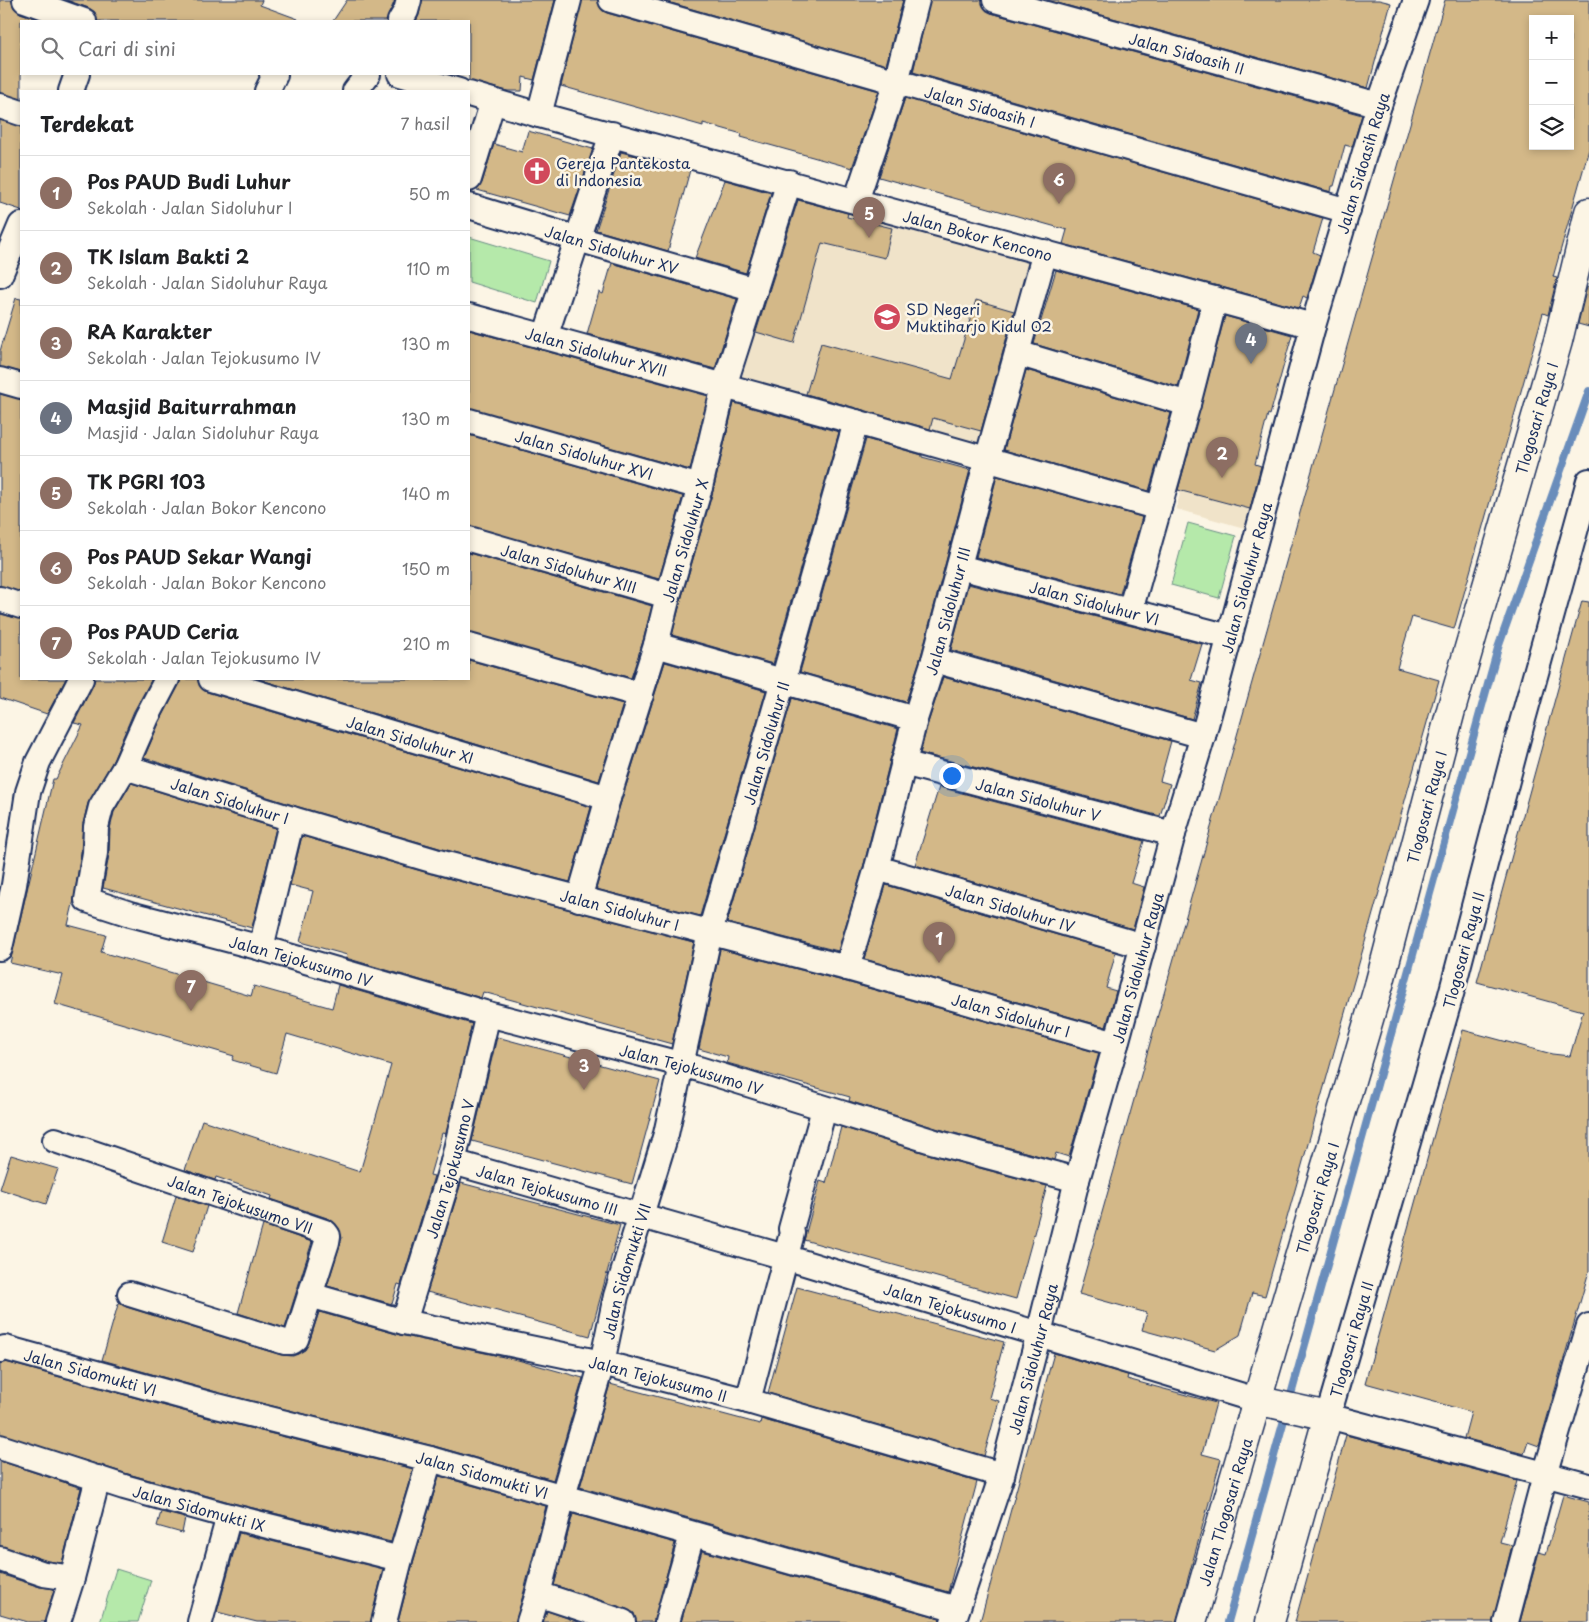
<!DOCTYPE html>
<html lang="id">
<meta charset="utf-8">
<style>
:root{--surface:#fff;--page:#f2f2f2;--text:#202124;--muted:#757577;--line:#e0e0e0;--accent:#0f766e}
body{margin:0;font-family:"Playpen Sans",sans-serif;background:var(--page);color:var(--text)}
.controls{position:absolute;right:15px;top:15px;display:grid;overflow:hidden;border-radius:0px;box-shadow:0 2px 8px #0003}
.controls button{width:45px;height:45px;display:grid;place-items:center;padding:0;border:0;border-bottom:1px solid var(--line);background:var(--surface);color:var(--text);font:25px sans-serif}
.you{position:absolute;left:951px;top:775px;width:18px;height:18px;margin:-12px;border:4px solid #fff;border-radius:50%;background:#1a73e8;box-shadow:0 0 0 8px #1a73e833}
.badge{display:grid;place-items:center;width:32px;height:32px;border-radius:50%;background:var(--accent);color:#fff;font-size:16px;font-weight:700}
.pin{position:absolute;translate:-50% -41px;filter:drop-shadow(0 1px 2px #0008)}
.pin::after{content:'';position:absolute;top:26px;width:18px;height:15px;background:inherit;clip-path:polygon(0 0,100% 0,50% 100%)}
.list{margin:0;padding:0;list-style:none}
h2{display:flex;justify-content:space-between;align-items:center;height:65px;margin:0;padding:0 20px;font-size:21px}
h2 small{font-size:16px;font-weight:400;color:var(--muted)}
.list li{display:grid;grid-template-columns:32px 1fr auto;gap:15px;align-items:center;box-sizing:border-box;height:75px;padding:0 20px;border-top:1px solid var(--line)}
.list b{display:block;font-size:19px;white-space:nowrap}
.list p{margin:0;font-size:16px;white-space:nowrap;color:var(--muted)}
.list em{font-size:16px;font-style:normal;color:var(--muted)}
.icon{flex:none;width:28px;height:28px;fill:none;stroke:currentColor;stroke-width:2;stroke-linecap:round;stroke-linejoin:round}
.map{position:relative;flex:none;width:1589px;height:1622px;overflow:hidden}
.search{position:absolute;background:var(--surface);box-shadow:0 2px 8px #0003;left:20px;top:20px;width:450px;height:55px;display:flex;align-items:center;gap:12px;box-sizing:border-box;padding:0 18px;border-radius:0px;color:var(--muted);font-size:19px}
.panel{position:absolute;background:var(--surface);box-shadow:0 2px 8px #0003;left:20px;top:90px;width:450px;height:590px;border-radius:0px}
.map>svg:first-child{display:block}
.built{fill:#f0e3c9}
.green{fill:#b5e9aa;stroke:#688c84}
.lines{fill:none;stroke-linecap:round;stroke-linejoin:round}
.stream{stroke:#6a8dbb;stroke-width:8}
.building{fill:#d3b888;stroke:#1b2f5e;fill-rule:evenodd}
.street-casing{stroke:#1b2f5e;stroke-width:28}
.secondary-casing{stroke:#1b2f5e;stroke-width:31}
.street{stroke:#fcf5e5;stroke-width:24}
.secondary{stroke:#fcf5e5;stroke-width:28}
.labels{text-anchor:middle;dominant-baseline:central;stroke-width:5;stroke-linejoin:round;paint-order:stroke}
.street-label{font-size:15px;fill:#1b2f5e;stroke:#fcf5e5}
.poi-label{font-size:15px;fill:#1b2f5e;stroke:#fcf5e5;text-anchor:start}
</style>
<div class="map">
<svg width="1589" height="1622" viewBox="0 0 1589 1622">
<rect width="100%" height="100%" fill="#fcf5e5"/>
<filter id="ink" filterUnits="userSpaceOnUse"><feTurbulence type="fractalNoise" baseFrequency=".02" numOctaves="2"/><feDisplacementMap in="SourceGraphic" scale="10" xChannelSelector="R" yChannelSelector="G"/><feConvolveMatrix kernelMatrix="1 2 1 2 8 2 1 2 1" color-interpolation-filters="sRGB"/></filter>
<g filter="url(#ink)">
<g class="built">
<polygon points="793,189 1033,254 981,446 741,381"/>
<polygon points="1192,447 1264,466 1248,529 1176,509"/>
</g>
<g class="green">
<polygon points="469,237 549,261 537,303 469,282"/>
<polygon points="1188,523 1236,536 1219,598 1171,585"/>
<polygon points="116,1569 151,1580 138,1622 100,1622"/>
</g>
<g class="lines">
<polyline class="stream" points="1228,1622 1498,648 1589,391"/>
</g>
<g class="building">
<polygon points="0,0 12,0 14,8 20,13 44,21 21,21 21,99 0,93"/>
<polygon points="66,0 262,0 260,5 298,19 297,21 97,21 95,12 89,8"/>
<polygon points="347,0 395,0 386,21 333,21"/>
<polygon points="422,0 555,0 534,80 523,77 522,91 508,91 469,81 469,21 416,21 419,15"/>
<polygon points="582,0 598,0 601,9 607,13 879,91 852,168 741,137 742,134 703,123 703,126 561,86"/>
<polygon points="661,0 903,0 886,65"/>
<polygon points="930,0 982,0 985,9 991,13 1362,115 1352,147 1345,145 1334,186 1332,186 1331,192 913,72"/>
<polygon points="1047,0 1379,0 1391,3 1368,88"/>
<path d="M1445 0H1589V149L1553 277 1557 278 1548 315 1543 313 1454 629 1412 617 1397 668 1439 680 1265 1296 1252 1293 1240 1335 1215 1350 1142 1330 1147 1313 1079 1294ZM1533 19H1570V146H1533Z"/>
<polygon points="905,98 1323,218 1313,252 1320,255 1307,298 1303,296 1299,308 1063,244 1067,230 879,177"/>
<polygon points="0,120 21,126 21,210 0,203"/>
<polygon points="528,131 593,149 570,216 477,190 482,183 494,144 522,152"/>
<polygon points="621,152 690,170 668,251 596,230"/>
<polygon points="725,180 771,193 746,273 695,258"/>
<polygon points="798,200 848,213 847,217 892,228 885,258 822,243 794,343 756,332"/>
<polygon points="612,263 737,299 715,369 587,334 599,292 603,294"/>
<polygon points="1056,270 1198,309 1178,387 1034,344"/>
<polygon points="1587,287 1589,288 1589,327 1578,324"/>
<polygon points="16,298 21,299 21,372 0,367 0,351"/>
<polygon points="976,300 1014,311 981,431 933,418 930,429 806,394 821,343 952,379"/>
<polygon points="1225,316 1292,335 1270,415 1268,414 1255,464 1261,466 1250,509 1178,490"/>
<polygon points="469,330 708,396 690,470 469,408"/>
<polygon points="1026,370 1171,413 1149,491 1004,450"/>
<polygon points="0,394 21,399 21,592 0,586"/>
<polygon points="734,403 839,432 773,664 672,635 681,600 713,491"/>
<polygon points="469,435 683,496 659,579 469,526"/>
<polygon points="866,439 922,455 922,457 970,470 921,656 906,702 800,672"/>
<polygon points="997,476 1142,517 1120,594 976,557"/>
<polygon points="469,553 652,606 643,641 631,678 469,633"/>
<polygon points="968,584 1202,644 1191,680 1202,683 1192,719 951,650"/>
<polygon points="1582,601 1589,602 1589,1271 1539,1446 1528,1442 1524,1454 1464,1438 1471,1412 1365,1383 1463,1030 1552,1054 1570,1056 1583,1011 1477,982"/>
<polygon points="0,614 21,619 21,679 66,679 47,714 0,698"/>
<polygon points="469,660 623,704 599,781 258,679 469,679"/>
<polygon points="665,662 766,691 700,916 596,889 621,802"/>
<polygon points="943,677 1171,741 1160,781 1170,784 1160,816 920,753 928,723"/>
<polygon points="95,679 152,679 134,711 113,761 88,803 83,824 81,852 74,900 68,925 106,935 101,952 251,996 254,986 332,1008 338,985 472,1024 446,1134 442,1133 430,1175 434,1176 401,1285 398,1284 392,1304 327,1286 342,1238 339,1228 330,1219 271,1199 272,1196 216,1177 215,1180 185,1170 202,1120 360,1172 391,1065 287,1034 276,1073 232,1060 234,1056 55,1004 63,975 10,963 53,779 56,779 83,725 74,723 93,685"/>
<polygon points="181,679 198,679 201,688 207,692 591,807 570,882 439,848 296,806 144,758 159,723 179,685"/>
<polygon points="792,698 898,729 864,864 838,951 727,923"/>
<polygon points="131,783 276,828 252,928 103,888 109,855 110,829 114,812"/>
<polygon points="939,787 1144,841 1131,883 1144,887 1133,929 915,865"/>
<polygon points="302,836 432,874 694,942 672,1044 483,992 481,998 346,958 347,955 300,942 313,891 290,885"/>
<polygon points="886,885 1116,952 1106,988 1116,991 1106,1027 864,959"/>
<polygon points="720,949 843,981 1099,1053 1069,1157 1056,1153 1054,1160 939,1129 849,1101 850,1097 727,1063 728,1057 699,1049"/>
<polygon points="497,1037 660,1081 632,1184 472,1141"/>
<polygon points="841,1127 931,1155 1047,1186 1016,1299 804,1240 820,1181 826,1183"/>
<polygon points="11,1155 58,1169 46,1204 0,1189"/>
<polygon points="461,1183 620,1225 590,1336 427,1292"/>
<polygon points="176,1196 207,1206 193,1252 162,1242"/>
<polygon points="263,1225 312,1242 285,1328 238,1313"/>
<polygon points="797,1287 1004,1342 989,1398 999,1401 984,1456 768,1393"/>
<polygon points="119,1301 126,1307 281,1355 293,1356 305,1350 309,1343 319,1312 400,1335 518,1360 583,1378 553,1480 434,1446 216,1392 102,1360"/>
<polygon points="1054,1353 1128,1375 1127,1379 1216,1403 1202,1454 1221,1459 1176,1622 980,1622"/>
<polygon points="6,1362 209,1418 413,1469 391,1542 233,1503 128,1474 0,1434 0,1363"/>
<polygon points="610,1384 760,1424 761,1419 977,1482 948,1592 580,1487"/>
<polygon points="1346,1435 1517,1481 1500,1542 1512,1545 1493,1622 1295,1622"/>
<polygon points="0,1461 81,1488 62,1563 47,1561 0,1546"/>
<polygon points="439,1476 546,1506 516,1622 398,1622 413,1563"/>
<polygon points="1563,1495 1589,1502 1589,1622 1520,1622 1539,1552 1546,1554"/>
<polygon points="161,1512 185,1518 182,1533 157,1526"/>
<polygon points="573,1514 675,1543 654,1622 636,1622 634,1613 627,1609 554,1585"/>
<polygon points="239,1533 383,1569 371,1622 257,1622 217,1612"/>
<polygon points="702,1551 940,1618 940,1622 681,1622"/>
<polygon points="0,1574 40,1587 54,1589 45,1622 28,1622 0,1614"/>
<polygon points="547,1611 579,1622 543,1622"/>
</g>
<g class="lines">
<g class="street-casing">
<g id="street">
<polyline points="25,0 84,21"/>
<path id="s1" d="M611 0 1348 211"/>
<path id="s2" d="M995 0 1379 105"/>
<polyline points="400,21 406,11 409,0"/>
<polyline points="400,74 459,91"/>
<polyline points="71,91 77,74"/>
<polyline points="267,91 275,75 272,74"/>
<polyline points="355,91 368,74"/>
<path id="s3" d="M469 94 539 115 1313 326"/>
<polyline points="0,106 21,113"/>
<polyline points="539,115 569,0"/>
<polyline points="469,179 493,101"/>
<polyline points="856,201 896,82 917,0"/>
<path id="s4" d="M469 206 578 239 755 290"/>
<polyline points="0,275 21,225"/>
<path id="s5" d="M469 316 856 422 1159 508"/>
<polyline points="545,337 612,134"/>
<polyline points="1017,353 1188,404"/>
<polyline points="0,380 21,386"/>
<path id="s6" d="M469 421 700 487"/>
<polyline points="1589,481 1522,723 1450,998 1328,1416 1589,1486"/>
<path id="s7" d="M469 539 668 596"/>
<path id="s8" d="M959 567 1230 637"/>
<polyline points="0,599 21,606"/>
<polyline points="1130,611 1188,404 1215,299"/>
<polyline points="656,645 915,719"/>
<polyline points="469,646 641,695"/>
<polyline points="934,660 1203,736"/>
<path id="s9" d="M167 679 147 717 125 767 101 807 96 827 95 853 87 900 130 914 261 948 488 1014 699 1069 935 1142 1077 1180"/>
<path id="s10" d="M211 679 608 798"/>
<path id="s11" d="M903 763 1173 834"/>
<path id="s12" d="M125 767 292 819 435 861 847 968 1116 1044"/>
<path id="s13" d="M877 868 1143 946"/>
<path id="s14" d="M579 899 608 798 656 645 668 596 700 487 724 386 789 182"/>
<polyline points="0,948 14,885 28,792 38,762 81,679"/>
<polyline points="261,948 292,819"/>
<path id="s15" d="M847 968 877 868 915 719 934 660 987 460 1045 252"/>
<path id="s16" d="M55 1140 325 1232 328 1236 327 1242 296 1339 292 1342H285L130 1294"/>
<path id="s17" d="M453 1162 785 1257 1256 1400"/>
<path id="s18" d="M310 1295 404 1322 602 1363 748 1401 1002 1475"/>
<path id="s19" d="M404 1322 453 1162 488 1014"/>
<path id="s20" d="M0 1350 5 1348 213 1405 430 1459 957 1609"/>
<polyline points="748,1401 792,1233 791,1229 824,1109"/>
<path id="s21" d="M0 1447 124 1487 229 1516 400 1559"/>
<polyline points="0,1559 44,1574 72,1578"/>
<polyline points="538,1594 623,1622"/>
<polyline points="58,1622 72,1578 98,1478"/>
<polyline points="200,1622 229,1516"/>
<polyline points="384,1622 400,1559 430,1459"/>
<path id="s22" d="M529 1622 538 1594 563 1496 602 1363 616 1296 666 1134 710 932 783 681 856 422"/>
<polyline points="667,1622 692,1535"/>
<path id="s23" d="M953 1622 1002 1475 1039 1333 1077 1180 1116 1044 1173 834 1203 736 1313 326 1379 105 1416 0"/>
<polyline points="1506,1622 1545,1475 1589,1326"/>
</g>
</g>
<g class="secondary-casing">
<g id="secondary">
<polyline points="1256,1400 1328,1416 1270,1622"/>
<path id="s24" d="M1192 1622 1379 985 1451 710 1558 341 1589 212"/>
</g>
</g>
<use href="#street" class="street"/>
<use href="#secondary" class="secondary"/>
</g>
</g>
<defs>
<g id="church-disc" transform="scale(1.4375)"><circle r="9.5" fill="#d1495b" stroke="#fcf5e5"/><path d="M-1.2-6h2.4v3.5h3.3v2.4h-3.3V6h-2.4V-.1h-3.3v-2.4h3.3Z" fill="#fff"/></g>
<g id="school-disc" transform="scale(1.4375)"><circle r="9.5" fill="#d1495b" stroke="#fcf5e5"/><path d="M0-5L7-2L0 1L-7-2ZM-4 1L0 2.5L4 1V4Q0 6-4 4Z" fill="#fff"/></g>
</defs>
<g fill-rule="evenodd">
<use href="#church-disc" x="537" y="171"/>
<use href="#school-disc" x="887" y="317"/>
</g>
<g class="labels">
<g class="street-label">
<text stroke="none"><textPath href="#s2" startOffset="199">Jalan Sidoasih II</textPath></text>
<text stroke="none"><textPath href="#s1" startOffset="384">Jalan Sidoasih I</textPath></text>
<text stroke="none"><textPath href="#s23" startOffset="1516">Jalan Sidoasih Raya</textPath></text>
<text stroke="none"><textPath href="#s3" startOffset="528">Jalan Bokor Kencono</textPath></text>
<text stroke="none"><textPath href="#s4" startOffset="149">Jalan Sidoluhur XV</textPath></text>
<text stroke="none"><textPath href="#s5" startOffset="132">Jalan Sidoluhur XVII</textPath></text>
<text stroke="none"><textPath href="#s24" startOffset="1252">Tlogosari Raya I</textPath></text>
<text stroke="none"><textPath href="#s6" startOffset="120">Jalan Sidoluhur XVI</textPath></text>
<text stroke="none"><textPath href="#s14" startOffset="374">Jalan Sidoluhur X</textPath></text>
<text stroke="none"><textPath href="#s7" startOffset="104">Jalan Sidoluhur XIII</textPath></text>
<text stroke="none"><textPath href="#s23" startOffset="1085">Jalan Sidoluhur Raya</textPath></text>
<text stroke="none"><textPath href="#s8" startOffset="140">Jalan Sidoluhur VI</textPath></text>
<text stroke="none"><textPath href="#s15" startOffset="371">Jalan Sidoluhur III</textPath></text>
<text stroke="none"><textPath href="#s10" startOffset="208">Jalan Sidoluhur XI</textPath></text>
<text stroke="none"><textPath href="#s22" startOffset="911">Jalan Sidoluhur II</textPath></text>
<text stroke="none"><textPath href="#s11" startOffset="140">Jalan Sidoluhur V</textPath></text>
<text stroke="none"><textPath href="#s12" startOffset="110">Jalan Sidoluhur I</textPath></text>
<text stroke="none"><textPath href="#s24" startOffset="848">Tlogosari Raya I</textPath></text>
<text stroke="none"><textPath href="#s13" startOffset="139">Jalan Sidoluhur IV</textPath></text>
<text stroke="none"><textPath href="#s12" startOffset="515">Jalan Sidoluhur I</textPath></text>
<text transform="translate(1463 950) rotate(-75)">Tlogosari Raya II</text>
<text stroke="none"><textPath href="#s9" startOffset="461">Jalan Tejokusumo IV</textPath></text>
<text stroke="none"><textPath href="#s23" startOffset="680">Jalan Sidoluhur Raya</textPath></text>
<text stroke="none"><textPath href="#s12" startOffset="920">Jalan Sidoluhur I</textPath></text>
<text stroke="none"><textPath href="#s9" startOffset="866">Jalan Tejokusumo IV</textPath></text>
<text stroke="none"><textPath href="#s19" startOffset="160">Jalan Tejokusumo V</textPath></text>
<text stroke="none"><textPath href="#s17" startOffset="98">Jalan Tejokusumo III</textPath></text>
<text stroke="none"><textPath href="#s24" startOffset="442">Tlogosari Raya I</textPath></text>
<text stroke="none"><textPath href="#s16" startOffset="196">Jalan Tejokusumo VII</textPath></text>
<text stroke="none"><textPath href="#s22" startOffset="364">Jalan Sidomukti VII</textPath></text>
<text stroke="none"><textPath href="#s17" startOffset="518">Jalan Tejokusumo I</textPath></text>
<text transform="translate(1351 1339) rotate(-74)">Tlogosari Raya II</text>
<text stroke="none"><textPath href="#s23" startOffset="275">Jalan Sidoluhur Raya</textPath></text>
<text stroke="none"><textPath href="#s20" startOffset="94">Jalan Sidomukti VI</textPath></text>
<text stroke="none"><textPath href="#s18" startOffset="358">Jalan Tejokusumo II</textPath></text>
<text stroke="none"><textPath href="#s20" startOffset="499">Jalan Sidomukti VI</textPath></text>
<text stroke="none"><textPath href="#s21" startOffset="208">Jalan Sidomukti IX</textPath></text>
<text stroke="none"><textPath href="#s24" startOffset="115">Jalan Tlogosari Raya</textPath></text>
</g>
<g class="poi-label">
<text x="556" y="162">Gereja Pantekosta<tspan x="556" dy="17">di Indonesia</tspan></text>
<text x="906" y="308">SD Negeri<tspan x="906" dy="17">Muktiharjo Kidul 02</tspan></text>
</g>
</g>
</svg>
<div class="controls">
<button>+</button>
<button>−</button>
<button><svg class="icon" aria-label="layers" viewBox="0 0 24 24"><path d="M12 4l9 5-9 5-9-5zM3 14l9 5 9-5"/></svg></button>
</div>
<div class="you"></div>
<div class="pin badge" style="left:939px;top:963px;background:#8d6e63">1</div>
<div class="pin badge" style="left:1222px;top:478px;background:#8d6e63">2</div>
<div class="pin badge" style="left:584px;top:1090px;background:#8d6e63">3</div>
<div class="pin badge" style="left:1251px;top:364px;background:#6b7280">4</div>
<div class="pin badge" style="left:869px;top:238px;background:#8d6e63">5</div>
<div class="pin badge" style="left:1059px;top:204px;background:#8d6e63">6</div>
<div class="pin badge" style="left:191px;top:1011px;background:#8d6e63">7</div>
<div class="search"><svg class="icon" aria-label="search" viewBox="0 0 24 24"><circle cx="10" cy="10" r="6"/><path d="M15 15l6 6"/></svg>Cari di sini</div>
<section class="panel">
<h2>Terdekat<small>7 hasil</small></h2>
<ul class="list">
<li><span class="badge" style="background:#8d6e63">1</span><div><b>Pos PAUD Budi Luhur</b><p>Sekolah · Jalan Sidoluhur I</p></div><em>50 m</em></li>
<li><span class="badge" style="background:#8d6e63">2</span><div><b>TK Islam Bakti 2</b><p>Sekolah · Jalan Sidoluhur Raya</p></div><em>110 m</em></li>
<li><span class="badge" style="background:#8d6e63">3</span><div><b>RA Karakter</b><p>Sekolah · Jalan Tejokusumo IV</p></div><em>130 m</em></li>
<li><span class="badge" style="background:#6b7280">4</span><div><b>Masjid Baiturrahman</b><p>Masjid · Jalan Sidoluhur Raya</p></div><em>130 m</em></li>
<li><span class="badge" style="background:#8d6e63">5</span><div><b>TK PGRI 103</b><p>Sekolah · Jalan Bokor Kencono</p></div><em>140 m</em></li>
<li><span class="badge" style="background:#8d6e63">6</span><div><b>Pos PAUD Sekar Wangi</b><p>Sekolah · Jalan Bokor Kencono</p></div><em>150 m</em></li>
<li><span class="badge" style="background:#8d6e63">7</span><div><b>Pos PAUD Ceria</b><p>Sekolah · Jalan Tejokusumo IV</p></div><em>210 m</em></li>
</ul>
</section>
</div>
